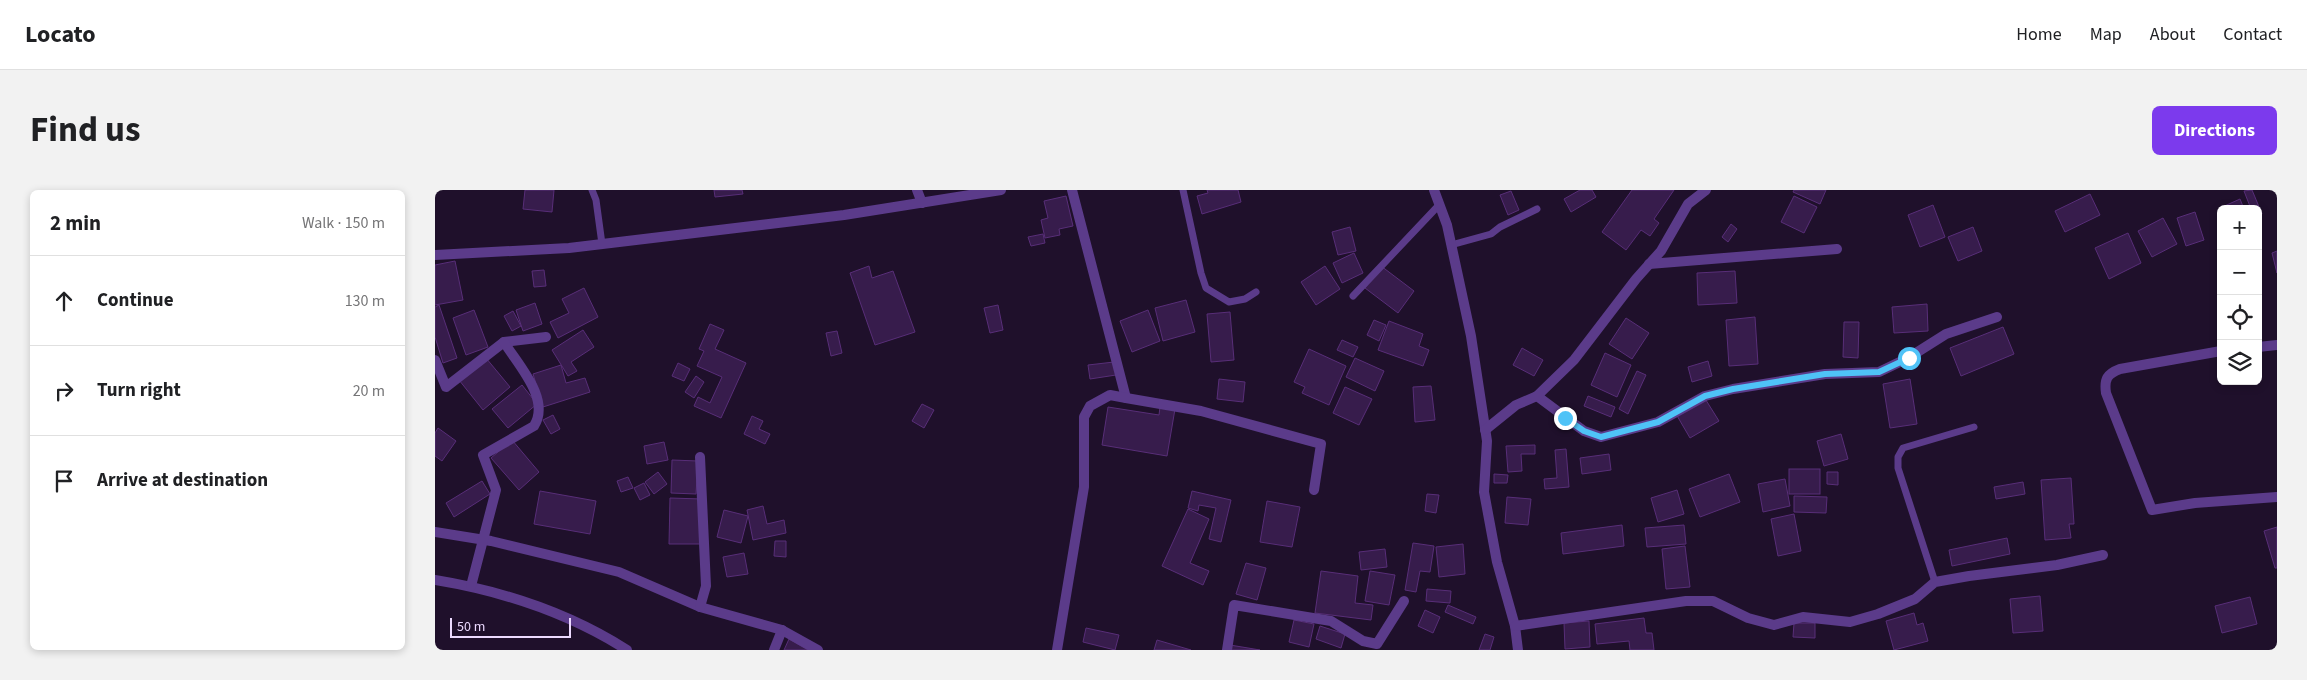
<!DOCTYPE html>
<meta charset="utf-8">
<style>
:root{--surface:#fff;--page:#f2f2f2;--text:#202124;--muted:#757577;--line:#e0e0e0;--accent:#7c3aed}
body{margin:0;font-family:"Source Sans 3",sans-serif;background:var(--page);color:var(--text)}
.controls{position:absolute;right:15px;top:15px;display:grid;overflow:hidden;border-radius:8px;box-shadow:0 2px 8px #0003}
.controls button{width:45px;height:45px;display:grid;place-items:center;padding:0;border:0;border-bottom:1px solid var(--line);background:var(--surface);color:var(--text);font:25px sans-serif}
.scale{position:absolute;left:15px;bottom:12px;width:121px;box-sizing:border-box;padding-left:5px;border:2px solid #ecdaff;border-top:0;font-size:14px;line-height:18px;white-space:nowrap;color:#ecdaff;-webkit-text-stroke:4px #1f102b;paint-order:stroke}
.stop{position:absolute;width:15px;height:15px;margin:-11px;border:4px solid #4fc3f7;border-radius:50%;background:#fff}
.stop.end{background:#4fc3f7;border-color:#fff;box-shadow:0 1px 5px #0008}
.list{margin:0;padding:0;list-style:none}
h2{display:flex;justify-content:space-between;align-items:center;height:65px;margin:0;padding:0 20px;font-size:21px}
h2 small{font-size:16px;font-weight:400;color:var(--muted)}
.list li{display:grid;grid-template-columns:32px 1fr auto;gap:15px;align-items:center;box-sizing:border-box;height:90px;padding:0 20px;border-top:1px solid var(--line)}
.list b{display:block;font-size:19px;white-space:nowrap}
.list em{font-size:16px;font-style:normal;color:var(--muted)}
.icon{flex:none;width:28px;height:28px;fill:none;stroke:currentColor;stroke-width:2;stroke-linecap:round;stroke-linejoin:round}
.map{position:relative;flex:none;width:1842px;height:460px;overflow:hidden;border-radius:8px}
header{display:flex;align-items:center;gap:30px;box-sizing:border-box;height:70px;padding:0 25px;background:var(--surface);border-bottom:1px solid var(--line)}
header strong{font-size:24px}
nav{display:flex;gap:28px;margin-inline-start:auto;font-size:18px}
.intro{display:flex;align-items:center;justify-content:space-between;box-sizing:border-box;height:120px;padding:0 30px}
h1{margin:0;font-size:35px}
.button{padding:12px 22px;border-radius:8px;background:var(--accent);color:#fff;font-size:18px;font-weight:700}
main{display:flex;gap:30px;padding:0 30px}
aside{flex:1;background:var(--surface);border-radius:8px;box-shadow:0 2px 8px #0003}
.map>svg:first-child{display:block}
.building{fill:#371c4c;stroke:#582e78}
.lines{fill:none;stroke-linecap:round;stroke-linejoin:round}
.service{stroke:#5b3b8a;stroke-width:7}
.minor{stroke:#5b3b8a;stroke-width:10}
.route{stroke:#4fc3f7;stroke-width:6}
</style>
<header>
<strong>Locato</strong>
<nav><a>Home</a><a>Map</a><a>About</a><a>Contact</a></nav>
</header>
<div class="intro"><h1>Find us</h1><a class="button">Directions</a></div>
<main>
<aside>
<h2>2 min<small>Walk · 150 m</small></h2>
<ul class="list">
<li><svg class="icon" aria-label="ahead" viewBox="0 0 24 24"><path d="M12 20V5M6 11l6-6 6 6"/></svg><div><b>Continue</b></div><em>130 m</em></li>
<li><svg class="icon" aria-label="right" viewBox="0 0 24 24"><path d="M7 20v-9h11M14 6l5 5-5 5"/></svg><div><b>Turn right</b></div><em>20 m</em></li>
<li><svg class="icon" aria-label="arrive" viewBox="0 0 24 24"><path d="M6 21V4h12l-3 4 3 4H6"/></svg><div><b>Arrive at destination</b></div></li>
</ul>
</aside>
<div class="map">
<svg width="1842" height="460" viewBox="0 0 1842 460">
<rect width="100%" height="100%" fill="#1f102b"/>
<g class="building">
<polygon points="90,0 119,0 117,22 88,19"/>
<polygon points="279,0 307,0 308,4 280,7"/>
<polygon points="772,0 803,0 806,12 767,24 762,6 773,3"/>
<polygon points="1145,0 1157,0 1161,7 1136,22 1129,9"/>
<polygon points="1197,0 1239,0 1219,29 1224,33 1215,46 1206,40 1191,60 1167,42"/>
<polygon points="1359,0 1391,0 1385,14 1358,2"/>
<polygon points="1817,0 1827,24 1823,26 1823,19 1816,19 1809,1"/>
<polygon points="1076,1 1084,20 1073,25 1065,5"/>
<polygon points="1655,4 1665,25 1630,42 1620,21"/>
<polygon points="631,6 638,36 624,39 625,45 610,48 606,30 613,28 609,11"/>
<polygon points="1359,6 1382,17 1369,43 1346,32"/>
<polygon points="1805,9 1809,19 1786,19 1785,18"/>
<polygon points="1498,15 1510,47 1485,57 1473,25"/>
<polygon points="1760,22 1769,50 1751,56 1742,28"/>
<polygon points="1728,28 1742,54 1717,67 1703,41"/>
<polygon points="1296,34 1302,39 1293,52 1287,47"/>
<polygon points="915,37 921,61 903,65 897,42"/>
<polygon points="1538,37 1547,61 1523,71 1513,47"/>
<polygon points="1693,43 1706,73 1674,89 1660,58"/>
<polygon points="608,44 610,53 596,56 593,47"/>
<polygon points="1842,61 1842,83 1837,63"/>
<polygon points="919,63 928,83 907,93 898,73"/>
<polygon points="20,71 28,110 0,115 0,75"/>
<polygon points="434,76 437,88 458,81 480,142 440,155 415,83"/>
<polygon points="890,76 905,99 881,115 866,92"/>
<polygon points="946,76 979,101 963,123 930,98"/>
<polygon points="109,80 111,96 99,97 97,81"/>
<polygon points="1300,81 1302,113 1263,115 1262,83"/>
<polygon points="149,98 163,127 123,148 115,132 134,123 127,109"/>
<polygon points="751,110 760,142 728,151 720,118"/>
<polygon points="100,113 107,134 88,141 81,120"/>
<polygon points="1492,114 1493,141 1459,143 1457,117"/>
<polygon points="4,115 22,168 8,173 0,147 0,117"/>
<polygon points="563,115 568,140 555,143 549,118"/>
<polygon points="39,120 53,157 31,165 18,128"/>
<polygon points="713,120 725,151 697,162 685,131"/>
<polygon points="78,121 86,136 77,141 69,126"/>
<polygon points="795,122 799,170 776,172 772,124"/>
<polygon points="1320,127 1323,174 1294,176 1291,130"/>
<polygon points="1191,128 1214,143 1197,169 1174,154"/>
<polygon points="939,130 951,135 944,151 932,145"/>
<polygon points="954,131 988,144 984,156 994,160 988,176 943,160"/>
<polygon points="1409,132 1424,132 1423,168 1408,167"/>
<polygon points="275,134 289,140 280,159 311,173 286,228 259,216 263,207 275,213 287,187 262,176 269,161 264,159"/>
<polygon points="1568,137 1579,164 1526,186 1515,158"/>
<polygon points="148,140 159,157 136,172 142,181 133,186 117,160"/>
<polygon points="402,141 407,163 396,166 391,143"/>
<polygon points="907,150 923,157 918,167 902,160"/>
<polygon points="1087,158 1108,170 1099,186 1078,175"/>
<polygon points="874,159 911,176 894,215 867,203 870,197 859,192"/>
<polygon points="1170,163 1196,175 1182,207 1156,195"/>
<polygon points="51,168 75,197 48,220 24,190"/>
<polygon points="920,168 949,181 940,201 911,187"/>
<polygon points="1273,171 1277,186 1257,192 1253,177"/>
<polygon points="679,172 681,185 655,189 653,175"/>
<polygon points="243,173 255,179 249,191 237,186"/>
<polygon points="126,175 131,193 150,188 155,202 108,217 98,184"/>
<polygon points="1202,181 1211,185 1193,224 1184,219"/>
<polygon points="261,186 269,192 259,208 250,202"/>
<polygon points="784,189 810,192 808,212 782,209"/>
<polygon points="1475,189 1482,234 1455,238 1448,194"/>
<polygon points="87,195 102,214 73,238 57,219"/>
<polygon points="996,196 1000,230 980,232 978,197"/>
<polygon points="910,197 937,209 924,235 898,223"/>
<polygon points="1153,206 1180,217 1176,227 1149,216"/>
<polygon points="1269,207 1284,231 1255,248 1241,224"/>
<polygon points="487,214 499,220 489,238 477,231"/>
<polygon points="673,217 724,225 725,217 740,219 732,266 667,255"/>
<polygon points="118,225 125,239 116,244 108,230"/>
<polygon points="317,226 328,231 324,239 335,244 330,254 309,244"/>
<polygon points="3,238 21,251 7,271 0,266 0,243"/>
<polygon points="1406,244 1413,269 1389,276 1382,251"/>
<polygon points="77,250 104,282 84,300 56,268"/>
<polygon points="229,252 233,270 212,274 209,256"/>
<polygon points="1100,255 1100,264 1086,264 1087,281 1073,282 1071,256"/>
<polygon points="1131,259 1134,297 1110,299 1109,289 1122,288 1120,260"/>
<polygon points="1174,264 1176,280 1147,284 1145,268"/>
<polygon points="237,270 263,271 261,304 236,303"/>
<rect x="1354" y="279" width="31" height="25"/>
<polygon points="223,282 232,294 219,304 210,292"/>
<polygon points="1392,282 1403,282 1403,295 1392,294"/>
<polygon points="1059,284 1073,285 1072,293 1059,293"/>
<polygon points="1294,284 1305,312 1265,327 1254,299"/>
<polygon points="193,287 198,298 186,302 182,291"/>
<polygon points="1636,288 1639,334 1634,334 1636,348 1610,350 1606,290"/>
<polygon points="1350,289 1355,316 1328,322 1323,294"/>
<polygon points="47,291 55,304 19,327 11,313"/>
<polygon points="1588,292 1590,304 1561,309 1559,297"/>
<polygon points="209,293 215,305 205,310 199,298"/>
<polygon points="1242,300 1249,324 1223,332 1216,308"/>
<polygon points="105,301 161,311 155,344 99,334"/>
<polygon points="757,301 796,310 786,352 774,349 781,318 764,315 763,321 753,318"/>
<polygon points="992,304 1004,305 1001,323 990,321"/>
<polygon points="1359,306 1392,307 1391,323 1359,322"/>
<polygon points="1072,307 1096,309 1093,335 1070,333"/>
<polygon points="235,308 267,309 266,354 234,354"/>
<polygon points="832,311 865,317 857,357 825,352"/>
<polygon points="328,316 332,334 349,330 351,343 318,350 312,320"/>
<polygon points="753,319 774,329 755,373 774,381 768,395 727,376"/>
<polygon points="289,320 313,326 306,353 282,347"/>
<polygon points="1359,324 1366,361 1343,366 1336,329"/>
<polygon points="1187,335 1189,356 1128,364 1126,343"/>
<polygon points="1249,335 1251,354 1212,357 1210,338"/>
<polygon points="1842,337 1842,378 1840,378 1829,341"/>
<polygon points="1572,348 1575,364 1517,376 1514,360"/>
<polygon points="340,351 351,351 351,367 339,366"/>
<polygon points="978,353 999,356 995,382 985,381 981,402 970,400"/>
<polygon points="1028,354 1030,384 1004,387 1001,357"/>
<polygon points="1250,356 1255,397 1231,399 1227,359"/>
<polygon points="950,359 952,377 926,380 924,362"/>
<polygon points="309,363 313,384 292,387 288,367"/>
<polygon points="811,373 831,378 822,410 801,404"/>
<polygon points="886,381 923,386 920,413 938,415 936,430 880,423"/>
<polygon points="935,381 960,385 954,415 930,411"/>
<polygon points="992,399 1016,401 1015,413 991,411"/>
<polygon points="1605,406 1608,441 1578,443 1575,409"/>
<polygon points="1815,407 1822,434 1787,443 1780,416"/>
<polygon points="1013,415 1041,427 1038,434 1010,422"/>
<polygon points="990,420 1005,427 998,443 983,436"/>
<polygon points="1479,423 1482,435 1488,433 1493,451 1459,460 1451,431"/>
<polygon points="1209,428 1211,443 1217,443 1219,460 1195,460 1194,451 1162,454 1160,434"/>
<polygon points="859,430 879,434 874,457 854,452"/>
<polygon points="1154,431 1155,457 1130,459 1129,433"/>
<polygon points="1359,433 1380,433 1380,448 1358,447"/>
<polygon points="885,436 910,444 906,458 881,449"/>
<polygon points="651,438 684,445 680,460 648,452"/>
<polygon points="1050,444 1059,447 1055,460 1044,460"/>
<polygon points="354,449 373,460 349,460"/>
<polygon points="722,450 756,460 719,460"/>
<polygon points="795,455 825,460 794,460"/>
</g>
<g class="lines">
<g class="service">
<polyline points="157,0 161,10 167,54"/>
<polyline points="748,0 766,83 771,98 794,112 810,109 821,102"/>
<polyline points="1016,55 1056,44 1065,37 1102,19"/>
<polyline points="918,106 1004,15"/>
<polyline points="1500,392 1463,278 1463,267 1468,258 1539,237"/>
</g>
<g class="minor">
<polyline points="482,0 487,13"/>
<polyline points="637,0 691,208"/>
<polyline points="999,0 1012,35 1036,146 1052,251 1049,302 1062,372 1080,436 1083,460"/>
<polyline points="0,65 134,58 409,25 566,0"/>
<polyline points="1214,74 1402,59"/>
<polyline points="1823,157 1842,155"/>
<path d="M1786 161 1685 179C1672 184 1669 189 1671 203L1717 320 1760 313 1842 307"/>
<polyline points="0,170 11,197 69,152 111,147"/>
<polyline points="1102,206 1149,241 1166,247 1223,232 1270,206 1298,199 1390,184 1444,182 1473,168 1511,144 1562,127"/>
<polyline points="1050,240 1081,215 1102,206 1139,170 1201,89 1226,61 1253,14 1271,0"/>
<polyline points="0,342 56,351 184,382 265,417 347,440 383,460"/>
<path d="M0 390C67 401 134 423 192 460"/>
<path d="M36 396 61 300 48 265 99 236C116 209 83 175 69 152"/>
<polyline points="265,417 271,396 265,267"/>
<polyline points="1080,436 1251,411 1278,411 1313,428 1339,435 1368,427 1415,432 1443,424 1480,409 1500,392 1534,386 1622,375 1668,365"/>
<polyline points="339,460 347,440"/>
<polyline points="622,460 649,297 649,227 655,216 675,205 691,208 766,221 886,254 879,300"/>
<polyline points="792,460 799,415 896,431 928,451 942,454 969,411"/>
</g>
</g>
<g class="lines">
<polyline class="route" points="1130,228 1149,241 1166,247 1223,232 1270,206 1298,199 1390,184 1444,182 1474,168"/>
</g>
</svg>
<div class="controls">
<button>+</button>
<button>−</button>
<button><svg class="icon" aria-label="locate" viewBox="0 0 24 24"><circle cx="12" cy="12" r="6"/><path d="M12 2v4M12 18v4M2 12h4M18 12h4"/></svg></button>
<button><svg class="icon" aria-label="layers" viewBox="0 0 24 24"><path d="M12 4l9 5-9 5-9-5zM3 14l9 5 9-5"/></svg></button>
</div>
<div class="scale">50 m</div>
<div class="stop" style="left:1474px;top:168px"></div>
<div class="stop end" style="left:1130px;top:228px"></div>
</div>
</main>
